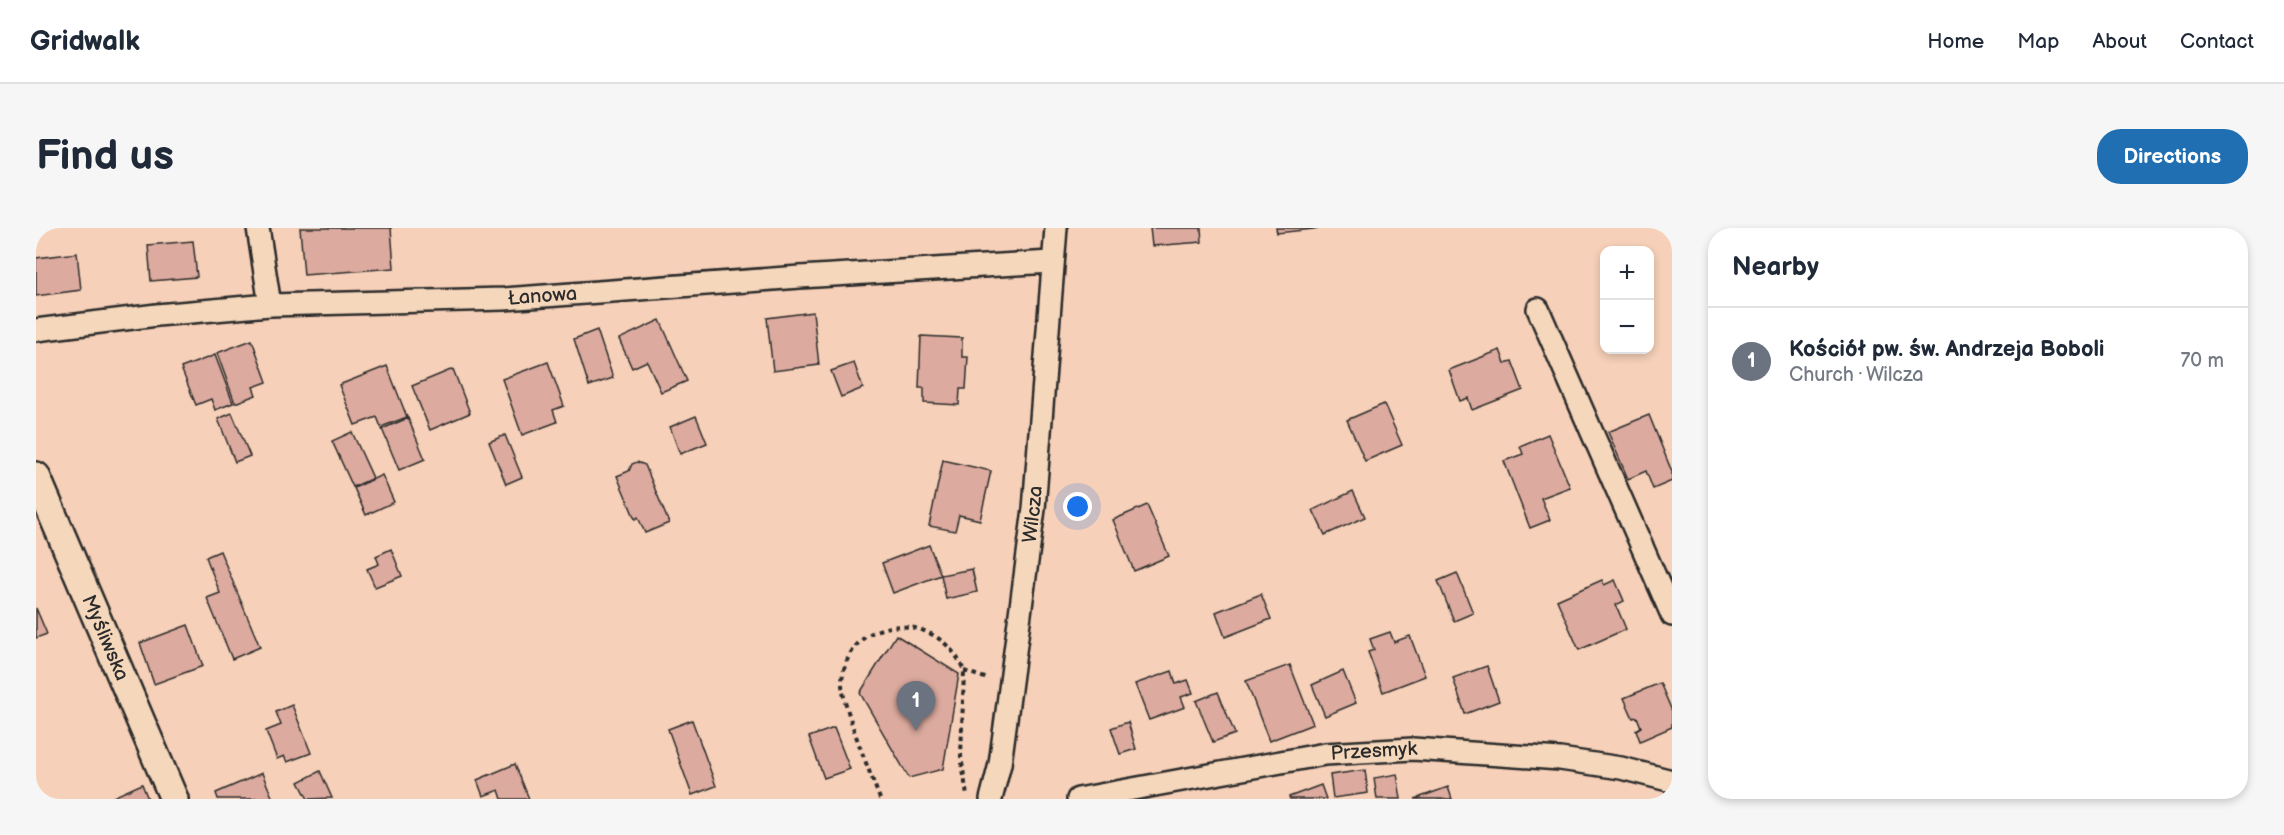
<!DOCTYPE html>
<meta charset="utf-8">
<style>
:root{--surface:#fff;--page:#f6f6f7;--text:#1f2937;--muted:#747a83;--line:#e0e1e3;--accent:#1f6fb2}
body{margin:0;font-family:"Balsamiq Sans",sans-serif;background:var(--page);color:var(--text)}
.controls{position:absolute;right:18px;top:18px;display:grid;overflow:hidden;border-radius:12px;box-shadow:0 3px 9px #0003}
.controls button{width:54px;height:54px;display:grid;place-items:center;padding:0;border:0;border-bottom:2px solid var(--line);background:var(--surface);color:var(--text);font:30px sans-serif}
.you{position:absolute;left:1042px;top:279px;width:21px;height:21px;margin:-15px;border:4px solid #fff;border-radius:50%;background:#1a73e8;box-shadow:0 0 0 9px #1a73e833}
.badge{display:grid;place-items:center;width:39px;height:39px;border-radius:50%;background:var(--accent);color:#fff;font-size:20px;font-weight:700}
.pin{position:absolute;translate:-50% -50px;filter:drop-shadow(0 2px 3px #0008)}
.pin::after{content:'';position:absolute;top:32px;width:21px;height:18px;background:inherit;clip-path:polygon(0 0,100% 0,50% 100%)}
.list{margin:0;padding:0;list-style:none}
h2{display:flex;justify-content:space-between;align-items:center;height:78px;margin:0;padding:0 24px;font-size:26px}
h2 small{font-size:20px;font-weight:400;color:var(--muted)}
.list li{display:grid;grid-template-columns:39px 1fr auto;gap:18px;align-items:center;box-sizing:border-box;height:108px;padding:0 24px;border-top:2px solid var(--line)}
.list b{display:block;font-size:22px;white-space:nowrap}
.list p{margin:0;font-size:20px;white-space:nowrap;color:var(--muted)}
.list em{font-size:20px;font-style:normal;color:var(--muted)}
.map{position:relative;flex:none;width:1636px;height:571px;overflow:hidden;border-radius:24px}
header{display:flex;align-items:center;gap:36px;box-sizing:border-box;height:84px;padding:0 30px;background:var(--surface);border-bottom:2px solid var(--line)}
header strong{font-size:28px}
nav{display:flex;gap:33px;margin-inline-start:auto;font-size:21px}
.intro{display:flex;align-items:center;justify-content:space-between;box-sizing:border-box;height:144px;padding:0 36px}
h1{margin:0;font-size:42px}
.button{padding:15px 27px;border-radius:24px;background:var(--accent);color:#fff;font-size:21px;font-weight:700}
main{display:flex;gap:36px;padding:0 36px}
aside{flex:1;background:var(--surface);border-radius:24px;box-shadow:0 3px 9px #0003}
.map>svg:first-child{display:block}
.building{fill:#dcaa9e;stroke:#2b2b2b;stroke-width:1.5}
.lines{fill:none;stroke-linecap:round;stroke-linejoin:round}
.minor-casing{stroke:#2b2b2b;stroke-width:26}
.tertiary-casing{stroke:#2b2b2b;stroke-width:32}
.path{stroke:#2b2b2b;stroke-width:4;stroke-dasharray:4.5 4.5;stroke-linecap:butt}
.minor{stroke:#f5d7bb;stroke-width:21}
.tertiary{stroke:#f5d7bb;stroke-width:27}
.labels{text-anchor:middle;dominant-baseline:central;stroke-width:6;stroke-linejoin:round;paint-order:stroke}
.street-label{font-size:20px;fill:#2b2b2b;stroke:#f5d7bb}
</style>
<header>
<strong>Gridwalk</strong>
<nav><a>Home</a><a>Map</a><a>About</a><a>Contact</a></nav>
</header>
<div class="intro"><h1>Find us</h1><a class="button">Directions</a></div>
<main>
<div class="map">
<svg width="1636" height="571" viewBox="0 0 1636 571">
<rect width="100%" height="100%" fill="#f6d0b8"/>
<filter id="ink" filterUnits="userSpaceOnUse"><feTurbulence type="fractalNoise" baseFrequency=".0167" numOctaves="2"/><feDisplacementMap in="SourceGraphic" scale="12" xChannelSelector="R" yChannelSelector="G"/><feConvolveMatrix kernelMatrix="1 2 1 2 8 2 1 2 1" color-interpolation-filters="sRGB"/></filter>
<g filter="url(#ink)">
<g class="building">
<polygon points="264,0 355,0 358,40 268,47"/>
<polygon points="1114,0 1165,0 1166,14 1116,18"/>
<polygon points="1240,0 1287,0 1241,5"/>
<polygon points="157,13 161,49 115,53 112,17"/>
<polygon points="41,25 45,62 0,68 0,30"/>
<polygon points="777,84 783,137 737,143 731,90"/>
<polygon points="624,92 651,153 625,164 611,133 596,140 583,111"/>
<polygon points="561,102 577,150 553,158 538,111"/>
<polygon points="885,108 926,110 926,129 932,129 930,161 924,161 923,177 888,175 888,160 883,160"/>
<polygon points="216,112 231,154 217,159 220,167 199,175 181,125"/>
<polygon points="1464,122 1469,135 1476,133 1487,162 1436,182 1432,170 1424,173 1413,142"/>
<polygon points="179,127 197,175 179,182 175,171 160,177 145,140"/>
<polygon points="512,134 528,178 517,182 521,194 486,207 466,151"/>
<polygon points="818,135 827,160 805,169 795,143"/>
<polygon points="351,138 371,189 345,199 341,189 319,197 303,157"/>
<polygon points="417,141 434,185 394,202 376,158"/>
<polygon points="1348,176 1366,217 1329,233 1311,192"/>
<polygon points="196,185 214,228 199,234 182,191"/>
<polygon points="1613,187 1636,244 1636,253 1617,261 1610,243 1592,251 1572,204"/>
<polygon points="660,188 671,215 644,226 634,199"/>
<polygon points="372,190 389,231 363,242 346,201"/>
<polygon points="316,204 337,250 317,259 296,213"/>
<polygon points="1512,206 1534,259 1505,270 1514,292 1494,300 1468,233 1487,226 1484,218"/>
<polygon points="469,207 486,249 470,256 453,214"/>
<polygon points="907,232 955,243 944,292 923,287 919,303 893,298"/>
<polygon points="601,234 609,237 633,295 609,305 602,289 599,291 581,248 593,243 596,236"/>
<polygon points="346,247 358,274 330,287 318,260"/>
<polygon points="1317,263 1329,289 1289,307 1277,282"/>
<polygon points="1111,277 1133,328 1098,343 1077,292"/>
<polygon points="893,317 905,347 857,365 846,335"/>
<polygon points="355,321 366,348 339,359 331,341 343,336 340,328"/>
<polygon points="184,323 224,419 196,431 171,370 184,365 170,329"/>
<polygon points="936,341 941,364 910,371 905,347"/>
<polygon points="1421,345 1437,385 1418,393 1402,353"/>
<polygon points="1566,352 1568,357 1579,352 1588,373 1580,377 1590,401 1543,422 1521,372"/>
<polygon points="1225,366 1235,391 1189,409 1180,384"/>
<polygon points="0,380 11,406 0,410"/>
<polygon points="152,397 167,438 118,456 104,415"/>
<polygon points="1354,404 1358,414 1374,408 1389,448 1347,464 1332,424 1338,422 1334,411"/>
<polygon points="860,407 923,446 907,541 873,550 824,465"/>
<polygon points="1254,437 1277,496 1233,513 1210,453"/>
<polygon points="1451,438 1463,473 1429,486 1417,450"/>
<polygon points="1136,443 1140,456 1152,452 1157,465 1145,469 1149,479 1113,492 1099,456"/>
<polygon points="1307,443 1320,475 1289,488 1276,457"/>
<polygon points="1624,455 1636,483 1636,499 1604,513 1600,502 1605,499 1601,489 1597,490 1588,470"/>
<polygon points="1182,464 1199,506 1177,514 1160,473"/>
<polygon points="256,477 275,525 251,534 248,528 241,531 230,503 245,497 240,484"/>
<polygon points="656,492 680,558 656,567 632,501"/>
<polygon points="1092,494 1100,521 1084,526 1075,500"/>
<polygon points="798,500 814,541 788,550 773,509"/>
<polygon points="479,536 493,571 466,571 463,562 447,568 441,552"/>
<polygon points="1329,542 1332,565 1297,570 1294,547"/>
<polygon points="284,543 296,570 272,571 263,554"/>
<polygon points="226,545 237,571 182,571 180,565"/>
<polygon points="1361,546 1365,571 1341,571 1338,550"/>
<polygon points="106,556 112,571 78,571 77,569"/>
<polygon points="1285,557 1290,571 1254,571 1253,569"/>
<polygon points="1412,559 1416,571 1379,571"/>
</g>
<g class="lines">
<g class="minor-casing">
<g id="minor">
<polyline points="222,0 234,77"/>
<polyline points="1502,81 1636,387"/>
<path id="s1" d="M0 102 121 87 234 77 468 71 764 49 1015 34"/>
<path id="s2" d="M955 571 964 536 998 281 1020 0"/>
<path id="s3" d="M1042 571 1289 526 1377 521 1524 531 1585 540 1636 553"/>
</g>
</g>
<g class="tertiary-casing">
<g id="tertiary">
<path id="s4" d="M0 248 138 571"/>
</g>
</g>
<g class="path">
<polyline points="928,443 952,451"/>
<path d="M844 571C835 547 804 473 806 452 814 382 904 382 928 443L925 528 931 568"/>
</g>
<use href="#minor" class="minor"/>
<use href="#tertiary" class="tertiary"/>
</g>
</g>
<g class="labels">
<g class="street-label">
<text stroke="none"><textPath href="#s1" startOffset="508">Łanowa</textPath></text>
<text stroke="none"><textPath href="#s2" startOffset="288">Wilcza</textPath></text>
<text stroke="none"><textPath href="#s4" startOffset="176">Myśliwska</textPath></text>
<text stroke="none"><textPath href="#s3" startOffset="300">Przesmyk</textPath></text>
</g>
</g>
</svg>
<div class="controls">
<button>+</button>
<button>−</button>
</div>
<div class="you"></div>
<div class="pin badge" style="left:880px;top:503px;background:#6b7280">1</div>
</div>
<aside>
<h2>Nearby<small></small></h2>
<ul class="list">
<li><span class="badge" style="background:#6b7280">1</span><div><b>Kościół pw. św. Andrzeja Boboli</b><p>Church · Wilcza</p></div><em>70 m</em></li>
</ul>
</aside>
</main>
